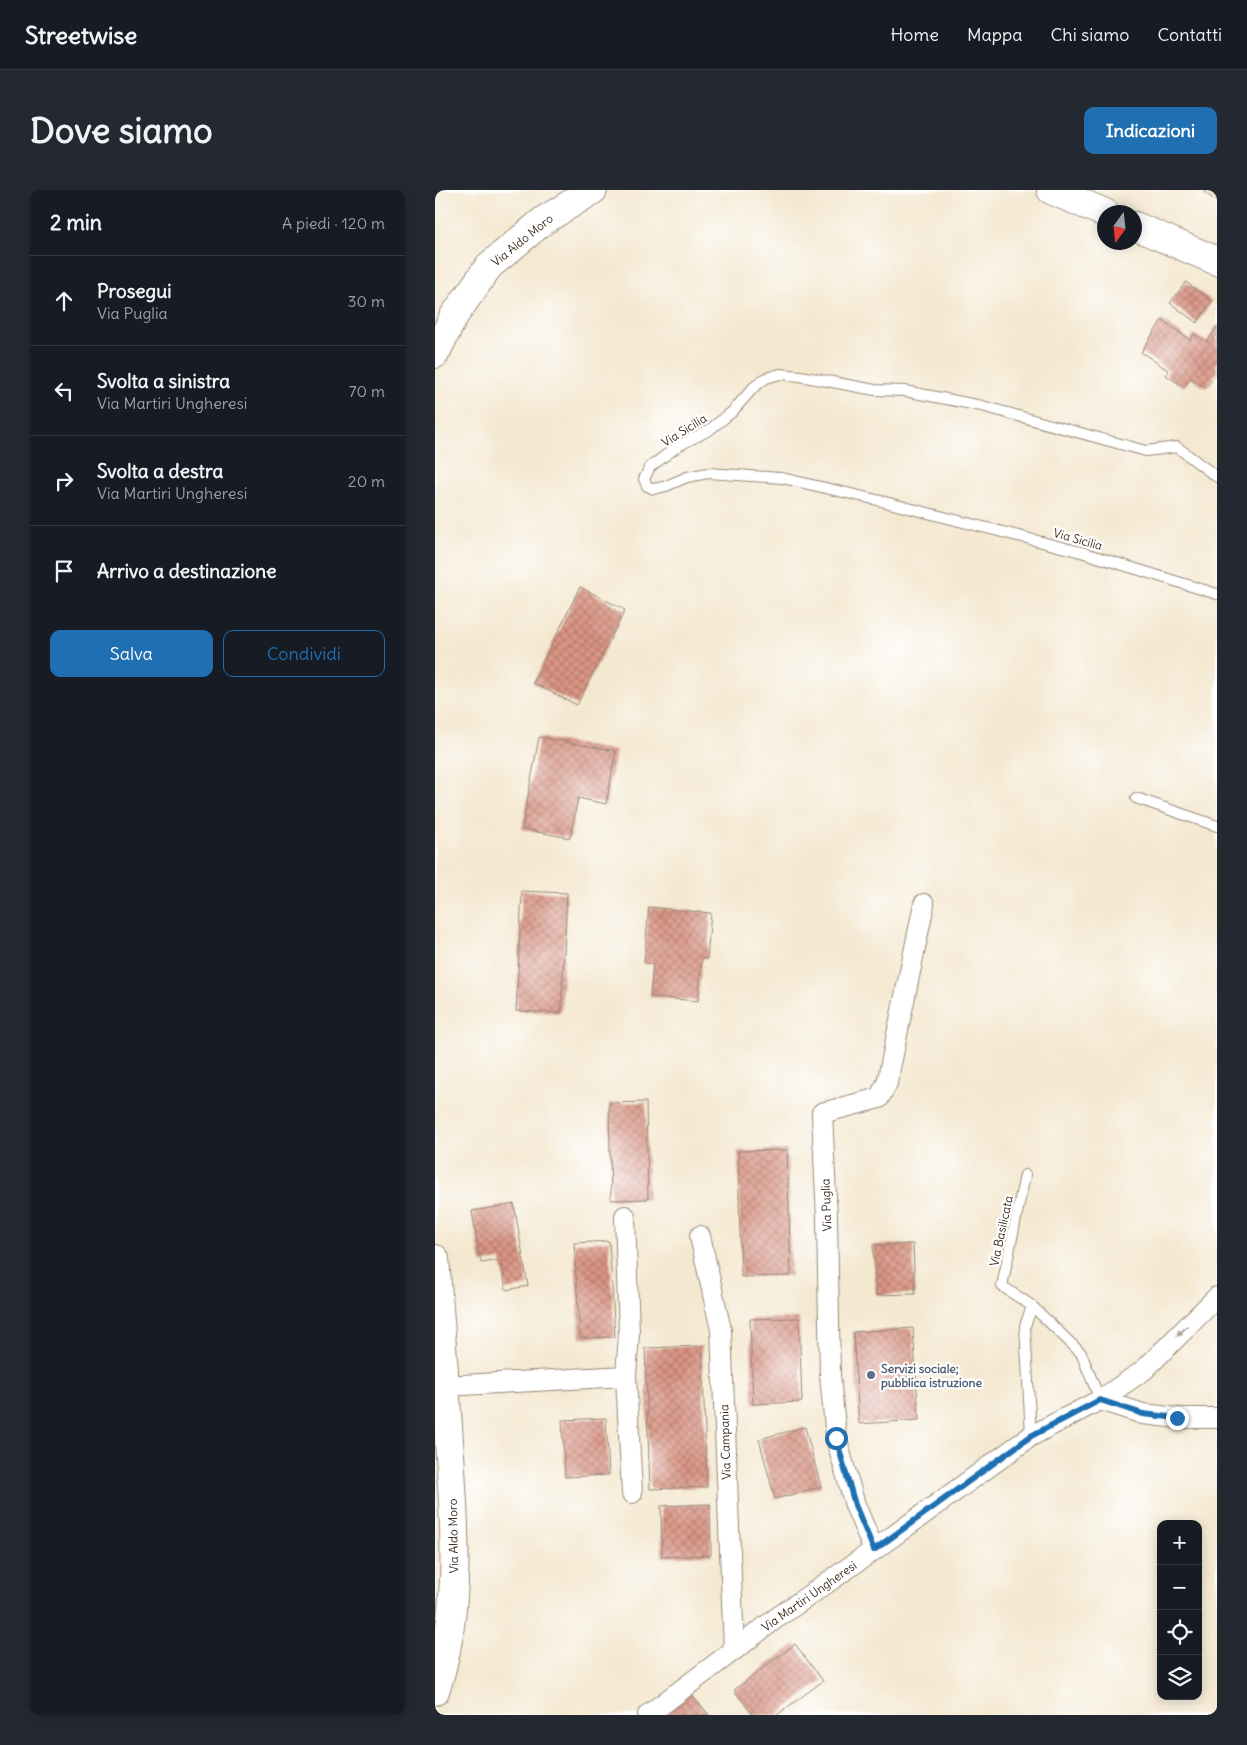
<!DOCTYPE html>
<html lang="it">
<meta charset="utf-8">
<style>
:root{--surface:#171b24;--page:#242831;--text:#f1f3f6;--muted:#9ea1a6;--line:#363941;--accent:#1f6fb2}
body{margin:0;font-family:Delius,sans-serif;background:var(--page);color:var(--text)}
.controls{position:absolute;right:15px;bottom:15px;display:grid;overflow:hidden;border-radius:10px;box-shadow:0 2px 12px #0003}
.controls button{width:45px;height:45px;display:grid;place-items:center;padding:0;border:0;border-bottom:1px solid var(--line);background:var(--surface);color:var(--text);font:25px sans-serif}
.compass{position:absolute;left:662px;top:15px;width:45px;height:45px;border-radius:50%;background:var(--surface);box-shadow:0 2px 12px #0003;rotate:195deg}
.stop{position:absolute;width:15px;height:15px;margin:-11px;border:4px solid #1f6fb2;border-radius:50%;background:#fff}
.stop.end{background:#1f6fb2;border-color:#fff;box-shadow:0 1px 5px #0008}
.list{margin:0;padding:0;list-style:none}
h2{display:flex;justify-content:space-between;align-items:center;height:65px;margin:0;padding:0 20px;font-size:21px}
h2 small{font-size:16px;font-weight:400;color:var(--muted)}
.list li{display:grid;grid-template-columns:32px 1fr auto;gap:15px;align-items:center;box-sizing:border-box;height:90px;padding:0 20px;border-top:1px solid var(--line)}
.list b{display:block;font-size:19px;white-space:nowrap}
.list p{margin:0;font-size:16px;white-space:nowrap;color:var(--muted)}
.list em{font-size:16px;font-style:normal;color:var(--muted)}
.actions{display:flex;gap:10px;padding:15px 20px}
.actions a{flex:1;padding:11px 0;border:1px solid var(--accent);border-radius:10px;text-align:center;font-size:18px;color:var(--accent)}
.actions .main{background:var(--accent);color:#fff}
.icon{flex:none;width:28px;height:28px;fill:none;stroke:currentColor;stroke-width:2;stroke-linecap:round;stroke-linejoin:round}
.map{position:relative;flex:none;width:782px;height:1525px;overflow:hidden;border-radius:10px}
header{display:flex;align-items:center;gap:30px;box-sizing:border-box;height:70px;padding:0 25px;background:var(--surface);border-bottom:1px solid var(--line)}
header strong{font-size:24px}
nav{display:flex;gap:28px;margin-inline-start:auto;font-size:18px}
.intro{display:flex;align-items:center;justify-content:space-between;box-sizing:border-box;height:120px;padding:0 30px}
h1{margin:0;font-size:35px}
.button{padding:12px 22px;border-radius:10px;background:var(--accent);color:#fff;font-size:18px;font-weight:700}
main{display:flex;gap:30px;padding:0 30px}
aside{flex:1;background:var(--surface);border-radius:10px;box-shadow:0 2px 12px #0003}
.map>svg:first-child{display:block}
.building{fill:url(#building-cross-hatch)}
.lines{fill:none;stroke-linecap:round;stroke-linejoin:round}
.lane-casing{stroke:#988977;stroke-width:12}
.street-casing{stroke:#988977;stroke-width:22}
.secondary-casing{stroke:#988977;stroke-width:30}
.lane{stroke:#fff;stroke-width:10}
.street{stroke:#fff;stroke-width:20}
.secondary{stroke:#fff;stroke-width:28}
.oneway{fill:#a79f9a}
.route{stroke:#1f6fb2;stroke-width:6}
.service-dot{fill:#5c6f8a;stroke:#fff;stroke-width:2}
.labels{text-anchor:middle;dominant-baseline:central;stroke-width:4.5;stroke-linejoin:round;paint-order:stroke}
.street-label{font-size:12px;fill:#3b2a1e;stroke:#fff}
.service-label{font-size:12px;font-weight:bold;fill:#4e5e75;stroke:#fff;text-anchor:start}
</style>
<header>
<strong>Streetwise</strong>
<nav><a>Home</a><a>Mappa</a><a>Chi siamo</a><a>Contatti</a></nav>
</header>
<div class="intro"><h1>Dove siamo</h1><a class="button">Indicazioni</a></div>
<main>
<aside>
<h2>2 min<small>A piedi · 120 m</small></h2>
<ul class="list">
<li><svg class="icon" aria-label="ahead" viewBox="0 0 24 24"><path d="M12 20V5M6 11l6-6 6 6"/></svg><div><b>Prosegui</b><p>Via Puglia</p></div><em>30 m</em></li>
<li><svg class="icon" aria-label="left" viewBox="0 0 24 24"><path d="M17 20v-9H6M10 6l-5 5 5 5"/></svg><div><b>Svolta a sinistra</b><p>Via Martiri Ungheresi</p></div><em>70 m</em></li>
<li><svg class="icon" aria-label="right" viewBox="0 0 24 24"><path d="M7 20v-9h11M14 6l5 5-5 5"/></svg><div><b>Svolta a destra</b><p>Via Martiri Ungheresi</p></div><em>20 m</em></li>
<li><svg class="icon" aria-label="arrive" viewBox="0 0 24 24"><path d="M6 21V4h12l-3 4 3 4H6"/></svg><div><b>Arrivo a destinazione</b></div></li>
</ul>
<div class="actions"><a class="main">Salva</a><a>Condividi</a></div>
</aside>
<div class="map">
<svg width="782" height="1525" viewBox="0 0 782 1525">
<defs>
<pattern id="building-cross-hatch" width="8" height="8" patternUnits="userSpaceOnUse" patternTransform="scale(1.25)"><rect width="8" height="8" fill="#da9585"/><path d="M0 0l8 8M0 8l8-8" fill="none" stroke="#b27a6c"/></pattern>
</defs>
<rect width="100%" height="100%" fill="#fff"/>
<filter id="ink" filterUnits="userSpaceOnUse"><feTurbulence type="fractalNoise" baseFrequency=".02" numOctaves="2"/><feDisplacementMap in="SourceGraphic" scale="10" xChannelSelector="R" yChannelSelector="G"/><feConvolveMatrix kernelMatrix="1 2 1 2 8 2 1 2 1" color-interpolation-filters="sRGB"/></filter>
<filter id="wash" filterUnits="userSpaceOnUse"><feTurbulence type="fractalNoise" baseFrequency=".0096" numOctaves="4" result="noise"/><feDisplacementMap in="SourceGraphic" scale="20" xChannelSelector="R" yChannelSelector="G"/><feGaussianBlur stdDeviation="1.12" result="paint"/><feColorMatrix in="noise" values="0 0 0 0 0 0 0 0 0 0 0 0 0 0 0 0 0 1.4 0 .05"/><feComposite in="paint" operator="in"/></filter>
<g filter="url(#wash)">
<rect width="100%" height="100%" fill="#f4e8d0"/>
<g id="blocks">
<g class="building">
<polygon points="770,0 782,0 782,12 769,2"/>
<polygon points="751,92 777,111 762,133 735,113"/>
<polygon points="727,130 755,150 759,144 772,152 782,136 782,182 771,198 756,188 749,197 731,185 734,181 706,162"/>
<polygon points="145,397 190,420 142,515 98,493"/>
<polygon points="104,547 181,561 171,614 143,608 135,648 87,639"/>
<polygon points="87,701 132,703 126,823 81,821"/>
<polygon points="214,717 276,723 272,769 267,768 263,811 215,807 218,774 209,773"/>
<polygon points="211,912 213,1009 176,1010 174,913"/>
<polygon points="352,960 356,1086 306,1087 303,961"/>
<polygon points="79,1014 93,1096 71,1100 66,1070 46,1073 37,1021"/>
<polygon points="174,1051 180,1147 145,1148 139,1053"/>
<polygon points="478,1054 480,1104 441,1105 438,1055"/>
<polygon points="364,1128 367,1212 318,1214 315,1129"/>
<polygon points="478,1138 484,1230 424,1234 418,1142"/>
<polygon points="267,1156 272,1297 215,1299 210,1158"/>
<polygon points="171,1228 174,1285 130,1287 127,1230"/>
<polygon points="370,1237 386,1297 340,1309 324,1249"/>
<polygon points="275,1314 276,1365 227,1367 226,1316"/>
<polygon points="360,1454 388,1491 342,1525 318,1525 299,1500"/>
<polygon points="255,1502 274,1525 226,1525"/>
</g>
</g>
</g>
<g filter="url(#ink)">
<use href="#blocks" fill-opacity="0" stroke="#988977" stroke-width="1"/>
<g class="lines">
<g class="lane-casing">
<g id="lane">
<polyline points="782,287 742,257 711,261 547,216 470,201 440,200 365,186 345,184 331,188 319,197 297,222 274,240 243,256 215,277 209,289 212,296 219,299 231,296 252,287 273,283 347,288 438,309 646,362 782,404"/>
<polyline points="701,608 782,636"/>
<polyline points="590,985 567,1096 597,1116 646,1163 665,1210"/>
<polyline points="596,1246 590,1136 597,1116"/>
</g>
</g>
<g class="street-casing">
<g id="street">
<polyline points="265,1046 286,1140 299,1460"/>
<polyline points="191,1186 197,1303"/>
<polyline points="10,1196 191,1186 194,1143 190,1026"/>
<polyline points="665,1210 708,1224 743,1228 782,1228"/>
<polyline points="439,1360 420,1315 401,1248 395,1185 392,1029 387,923 444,908 452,893 489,714"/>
<polyline points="213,1525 343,1427 439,1360 596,1246 665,1210 709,1180 782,1107"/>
</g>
</g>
<g class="secondary-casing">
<g id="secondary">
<polyline points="616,0 670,23"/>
<polyline points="700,36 782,71"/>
<polyline points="0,164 19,126 54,76 108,31 158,0"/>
<path d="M0 1069C5 1130 10 1191 14 1251 20 1331 27 1424 0 1501"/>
</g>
</g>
<use href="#lane" class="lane"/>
<use href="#street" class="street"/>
<use href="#secondary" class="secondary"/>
</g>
<defs><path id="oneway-solid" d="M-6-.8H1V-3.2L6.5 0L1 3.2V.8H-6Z" transform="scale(1.25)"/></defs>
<use class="oneway" href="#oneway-solid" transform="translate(747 1141) rotate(135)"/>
</g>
<g class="lines" filter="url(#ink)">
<polyline class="route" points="401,1248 420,1315 439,1360 596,1246 665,1210 708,1224 742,1228"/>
</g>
<circle class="service-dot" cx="436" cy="1185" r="5"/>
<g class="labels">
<g class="street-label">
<text transform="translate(87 50) rotate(-39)">Via Aldo Moro</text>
<text transform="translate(249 240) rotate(-32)">Via Sicilia</text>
<text transform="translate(643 349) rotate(16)">Via Sicilia</text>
<text transform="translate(391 1015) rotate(-92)">Via Puglia</text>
<text transform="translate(566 1041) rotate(-78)">Via Basilicata</text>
<text transform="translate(290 1252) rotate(-92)">Via Campania</text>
<text transform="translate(18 1346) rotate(-91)">Via Aldo Moro</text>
<text transform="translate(374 1406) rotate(-35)">Via Martiri Ungheresi</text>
</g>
<g class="service-label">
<text x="446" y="1178">Servizi sociale;<tspan x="446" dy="14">pubblica istruzione</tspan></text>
</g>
</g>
</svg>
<div class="controls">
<button>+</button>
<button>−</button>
<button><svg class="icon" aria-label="locate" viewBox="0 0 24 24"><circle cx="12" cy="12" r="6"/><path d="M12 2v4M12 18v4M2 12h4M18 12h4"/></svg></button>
<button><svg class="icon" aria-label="layers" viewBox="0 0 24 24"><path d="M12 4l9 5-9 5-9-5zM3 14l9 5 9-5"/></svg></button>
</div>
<svg class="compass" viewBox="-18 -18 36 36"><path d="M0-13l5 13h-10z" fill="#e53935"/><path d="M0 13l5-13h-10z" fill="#9ea1a6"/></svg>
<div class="stop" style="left:401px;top:1248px"></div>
<div class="stop end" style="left:742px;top:1228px"></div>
</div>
</main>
